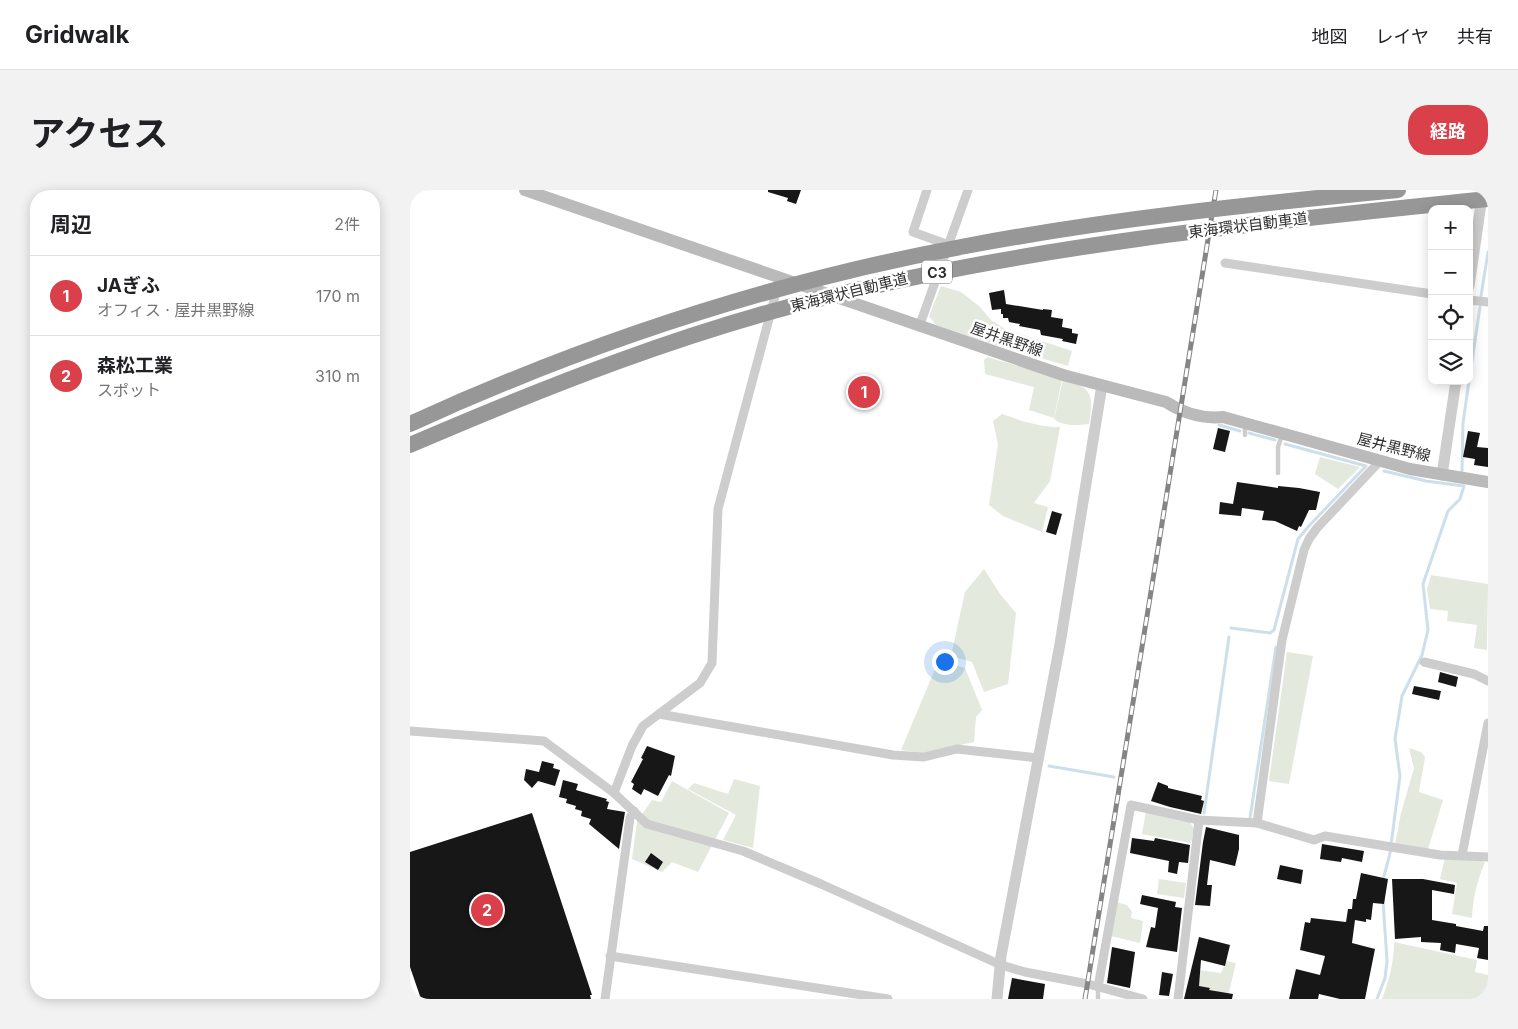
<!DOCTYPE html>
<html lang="ja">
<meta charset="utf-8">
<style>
:root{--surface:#fff;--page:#f2f2f2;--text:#202124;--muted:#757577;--line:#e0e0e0;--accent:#da4049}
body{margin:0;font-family:Inter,"Noto Sans JP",sans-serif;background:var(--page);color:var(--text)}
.controls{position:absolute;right:15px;top:15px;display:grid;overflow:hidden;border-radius:10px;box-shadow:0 2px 12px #0003}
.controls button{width:45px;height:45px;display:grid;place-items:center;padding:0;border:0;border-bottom:1px solid var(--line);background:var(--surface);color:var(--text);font:25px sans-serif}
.you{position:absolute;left:534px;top:471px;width:18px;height:18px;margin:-12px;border:4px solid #fff;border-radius:50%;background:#1a73e8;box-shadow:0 0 0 8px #1a73e833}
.badge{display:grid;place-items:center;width:32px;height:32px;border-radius:50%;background:var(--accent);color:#fff;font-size:16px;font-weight:700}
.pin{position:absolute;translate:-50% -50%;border:2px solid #fff;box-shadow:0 1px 5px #0006}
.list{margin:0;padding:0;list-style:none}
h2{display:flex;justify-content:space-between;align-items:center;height:65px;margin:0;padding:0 20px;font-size:21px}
h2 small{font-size:16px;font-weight:400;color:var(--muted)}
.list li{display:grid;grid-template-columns:32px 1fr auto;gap:15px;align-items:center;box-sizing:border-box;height:80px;padding:0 20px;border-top:1px solid var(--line)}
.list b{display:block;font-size:19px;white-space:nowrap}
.list p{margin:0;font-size:16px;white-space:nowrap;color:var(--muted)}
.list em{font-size:16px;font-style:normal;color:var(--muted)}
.icon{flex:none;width:28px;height:28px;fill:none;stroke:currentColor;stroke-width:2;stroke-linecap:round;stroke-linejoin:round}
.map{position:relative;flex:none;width:1078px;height:809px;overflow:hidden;border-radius:20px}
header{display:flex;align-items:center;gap:30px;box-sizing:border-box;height:70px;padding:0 25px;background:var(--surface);border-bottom:1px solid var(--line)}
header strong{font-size:24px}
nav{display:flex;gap:28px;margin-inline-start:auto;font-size:18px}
.intro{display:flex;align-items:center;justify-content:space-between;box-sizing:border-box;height:120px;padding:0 30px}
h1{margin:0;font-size:35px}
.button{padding:12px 22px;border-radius:20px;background:var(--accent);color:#fff;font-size:18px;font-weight:700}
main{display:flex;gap:30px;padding:0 30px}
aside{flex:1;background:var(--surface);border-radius:20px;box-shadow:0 2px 12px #0003}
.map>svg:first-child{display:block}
.green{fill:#e3e9dd}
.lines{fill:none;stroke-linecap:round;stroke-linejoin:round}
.stream{stroke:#cddfeb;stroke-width:3}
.building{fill:#171717}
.service{stroke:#cdcdcd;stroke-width:4.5}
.minor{stroke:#cdcdcd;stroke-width:9}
.tertiary{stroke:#cdcdcd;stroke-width:11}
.secondary{stroke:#bababa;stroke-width:12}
.rail-casing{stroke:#858585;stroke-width:5}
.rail{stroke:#fff;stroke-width:3;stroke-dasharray:9;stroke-linecap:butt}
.motorway-bridge{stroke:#979797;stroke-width:16}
.labels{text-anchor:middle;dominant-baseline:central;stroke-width:5;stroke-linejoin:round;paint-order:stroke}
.shield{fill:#fff;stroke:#6e6e6e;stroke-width:1}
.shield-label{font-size:14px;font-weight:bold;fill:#303030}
.street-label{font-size:15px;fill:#303030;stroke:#fff}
</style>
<header>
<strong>Gridwalk</strong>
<nav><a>地図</a><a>レイヤ</a><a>共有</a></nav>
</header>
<div class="intro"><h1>アクセス</h1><a class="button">経路</a></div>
<main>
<aside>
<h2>周辺<small>2件</small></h2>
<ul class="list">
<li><span class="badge">1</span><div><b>JAぎふ</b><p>オフィス · 屋井黒野線</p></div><em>170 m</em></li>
<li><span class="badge">2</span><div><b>森松工業</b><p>スポット</p></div><em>310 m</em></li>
</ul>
</aside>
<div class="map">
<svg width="1078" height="809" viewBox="0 0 1078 809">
<rect width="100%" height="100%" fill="#fff"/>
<g class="green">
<polygon points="531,96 551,102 569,116 581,130 595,139 662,161 658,176 576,152 526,135 519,126"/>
<polygon points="577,167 652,189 644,228 619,220 624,197 575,184 574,170"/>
<path d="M653 189C683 198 684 205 679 234 667 235 654 237 644 229Z"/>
<path d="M592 224C611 231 630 237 650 237L640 291 624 313 638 317 632 342 593 326 579 315 588 254 583 231Z"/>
<polygon points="910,267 950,277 928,299 905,284"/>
<polygon points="574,379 590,404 606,423 598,494 574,502 562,472 541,466 555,402"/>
<polygon points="1021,385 1078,394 1077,460 1064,458 1067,435 1037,431 1038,421 1020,419 1017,399"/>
<polygon points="877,462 903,466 879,594 859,591"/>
<polygon points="529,470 555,478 572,520 566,527 564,552 514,563 491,560"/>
<polygon points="999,558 1011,562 1015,567 1009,602 1033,610 1018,659 985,654 991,623 1004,578"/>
<polygon points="324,589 350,596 343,658 313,650 326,625 278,599 284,593 318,604"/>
<polygon points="262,591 319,623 288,682 262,672 252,682 222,669 227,632 242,610 251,612"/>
<polygon points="736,621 780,632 784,639 781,653 732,644"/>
<path d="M1050 666 1075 672C1067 691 1063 707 1062 728L1042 724 1047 693 1030 689 1035 668Z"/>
<polygon points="749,689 776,693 774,708 747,704"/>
<polygon points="706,712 717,715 722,722 721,728 733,731 730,753 701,746"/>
<path d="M984 752 1067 770 1065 782 1078 785V809H972C979 791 984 772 984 752Z"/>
<polygon points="816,771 826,773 818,806 787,801 788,780 811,783"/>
</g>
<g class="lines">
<g class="stream">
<polyline points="1071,106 1078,62"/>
<polyline points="1059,191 1070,117"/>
<polyline points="809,235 830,241"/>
<polyline points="839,243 865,250"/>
<polyline points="1052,281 1053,233 1059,191"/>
<polyline points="821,438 860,443 864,440 888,349 898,337 956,276 875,254"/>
<polyline points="639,576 704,587"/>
<polyline points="794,623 819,447"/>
<polyline points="840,628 866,457"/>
<polyline points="973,690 980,663 990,586 985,549 992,506 1012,465 1018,440 1013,394 1038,321 1050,309 1054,296 1016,291 974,281"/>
<polyline points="967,809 975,788 977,771 973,711"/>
</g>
</g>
<g class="building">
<polygon points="358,0 391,0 386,14 377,11 378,8 358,2"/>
<polygon points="594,100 596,114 633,120 633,119 642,120 641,127 653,129 652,137 662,139 662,143 668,144 666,154 652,151 653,149 631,145 630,140 609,136 610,134 599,132 598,128 593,128 593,124 591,124 591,119 582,120 579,103"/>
<polygon points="808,238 820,241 815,262 803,259"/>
<polygon points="1058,241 1070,243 1067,257 1078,258 1078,277 1064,275 1065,269 1053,267"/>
<polygon points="827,292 868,298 868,296 889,298 910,302 906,320 899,320 891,337 889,336 887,341 865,331 852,330 854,321 832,318 831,326 809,324 810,312 823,314"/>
<polygon points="642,321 652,324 646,345 636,342"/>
<polygon points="1030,482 1048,487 1046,497 1028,492"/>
<polygon points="1004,496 1031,501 1029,510 1002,504"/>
<polygon points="237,556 265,566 261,586 259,585 248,606 234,599 231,605 222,599 224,594 221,592 233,569 231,568"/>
<polygon points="132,571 144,574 143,578 150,580 145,596 128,591 122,598 114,590 116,579 129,582"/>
<polygon points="153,590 168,594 166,600 197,609 196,611 199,612 197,619 215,622 209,659 179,634 181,629 171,626 172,621 165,619 166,616 156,613 157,609 149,607"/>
<polygon points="748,592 758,596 758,598 792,606 791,610 794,611 791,624 760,617 741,611"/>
<polygon points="122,623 182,805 180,805 181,809 11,809 0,777 0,662"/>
<polygon points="796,637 829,645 829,659 825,676 800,670 797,695 802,695 800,716 785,715 793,652"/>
<polygon points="722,648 744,651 745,648 780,655 778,673 769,672 767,684 758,682 759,671 720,663"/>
<polygon points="912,654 954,661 952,672 932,668 931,672 910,669"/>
<polygon points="241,663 253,672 248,680 235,672"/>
<polygon points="870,675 893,680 891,694 867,689"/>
<polygon points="951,683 978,689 974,714 963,713 961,730 956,729 956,732 945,730 942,753 965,759 955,809 930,809 909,804 908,809 879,809 886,779 910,785 915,766 890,760 895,732 900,733 901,728 936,732 938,719 942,719 943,709 946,709"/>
<polygon points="982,689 1013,689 1045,695 1044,704 1022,700 1022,730 1046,734 1046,736 1073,741 1074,736 1078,736 1078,770 1067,768 1069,758 1046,754 1045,763 1030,760 1031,753 1011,752 1011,747 985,749"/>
<polygon points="732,705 766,712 765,717 772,718 767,762 736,757 741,737 745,738 748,718 730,714"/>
<polygon points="789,747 820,755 815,776 791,770 789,796 800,798 799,800 823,804 822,809 774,809"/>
<polygon points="702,757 725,762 720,798 697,793"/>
<polygon points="752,782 763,784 759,806 749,805"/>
<polygon points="602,788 635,794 633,809 598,809"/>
</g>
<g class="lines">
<g class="service">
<polyline points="835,245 835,236"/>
<polyline points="868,283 868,257 872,245"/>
<polyline points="688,809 688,797"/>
</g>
<g class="minor">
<polyline points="517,0 503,42 539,55"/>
<polyline points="815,73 1022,104"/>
<polyline points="1059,110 1078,112"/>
<polyline points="509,137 558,0"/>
<polyline points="1014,472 1064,484 1078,491"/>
<polyline points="249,524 483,565 514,567 547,559 628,568"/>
<polyline points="0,541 134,551 204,603 237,634 333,661 411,694 591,775 615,782 678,794 733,809"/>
<polyline points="204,603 222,556 233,536 290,493 302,473 308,319 367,99"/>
<polyline points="847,633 872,450 894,360 899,349 907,338 970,271"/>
<polyline points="1052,665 1078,533"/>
<polyline points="200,766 478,809"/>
<polyline points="688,797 721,615 789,630 847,633 904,650 915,646 1030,665 1078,667"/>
<polyline points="195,809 220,628 224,621"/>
<polyline points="768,809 789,630"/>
</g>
<g class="tertiary">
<polyline points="1059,96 1073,0"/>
<polyline points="1032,285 1046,191"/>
<polyline points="587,809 591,766 650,454 692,195"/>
</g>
<path class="secondary" d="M115 0 653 185 756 212C773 223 793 229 813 227L1000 279 1078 292"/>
<g class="rail-casing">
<polyline id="rail" points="675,809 806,0"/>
</g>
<use href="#rail" class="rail"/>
<g class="motorway-bridge">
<path d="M0 234C177 153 365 91 556 56 699 29 843 14 988 0"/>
<path d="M0 255C137 196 276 141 421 106 637 53 857 32 1078 9"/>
</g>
</g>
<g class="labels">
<rect class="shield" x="512" y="70.5" width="30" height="23" rx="4"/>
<g class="shield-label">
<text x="527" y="82">C3</text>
</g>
<g class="street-label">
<text transform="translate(838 35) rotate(-7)">東海環状自動車道</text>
<text transform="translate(439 102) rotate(-14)">東海環状自動車道</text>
<text transform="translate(597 149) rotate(19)">屋井黒野線</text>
<text transform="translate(984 257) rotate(14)">屋井黒野線</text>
</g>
</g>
</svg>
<div class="controls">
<button>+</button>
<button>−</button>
<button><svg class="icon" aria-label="locate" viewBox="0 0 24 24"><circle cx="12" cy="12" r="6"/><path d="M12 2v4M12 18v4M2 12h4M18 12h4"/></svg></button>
<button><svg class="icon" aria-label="layers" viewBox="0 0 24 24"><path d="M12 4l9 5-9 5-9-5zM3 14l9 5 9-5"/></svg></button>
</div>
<div class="you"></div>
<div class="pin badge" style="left:454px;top:202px">1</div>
<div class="pin badge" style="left:77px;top:720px">2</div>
</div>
</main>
